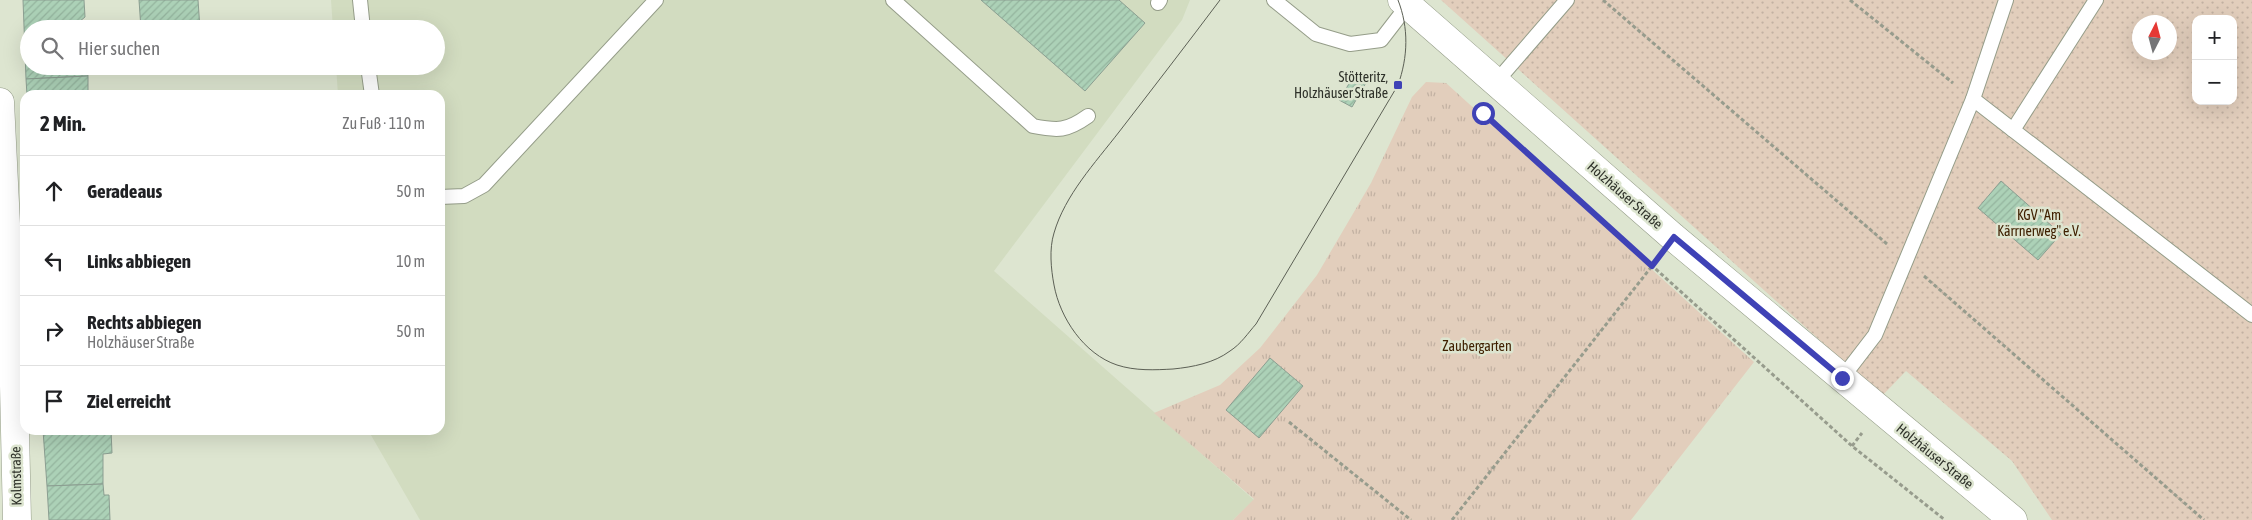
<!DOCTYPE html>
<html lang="de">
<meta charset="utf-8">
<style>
:root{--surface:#fff;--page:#f6f6f6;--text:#202124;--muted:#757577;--line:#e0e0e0}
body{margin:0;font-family:"Asap Condensed",sans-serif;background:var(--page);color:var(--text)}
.controls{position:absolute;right:15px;top:15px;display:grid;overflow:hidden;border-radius:10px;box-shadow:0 5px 20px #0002}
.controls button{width:45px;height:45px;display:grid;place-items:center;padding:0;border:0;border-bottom:1px solid var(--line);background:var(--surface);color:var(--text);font:25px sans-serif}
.compass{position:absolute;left:2132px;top:15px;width:45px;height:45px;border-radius:50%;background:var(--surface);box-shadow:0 5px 20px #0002;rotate:6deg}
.stop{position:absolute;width:15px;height:15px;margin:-11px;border:4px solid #3f42b6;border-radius:50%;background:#fff}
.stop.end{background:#3f42b6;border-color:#fff;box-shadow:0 1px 5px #0008}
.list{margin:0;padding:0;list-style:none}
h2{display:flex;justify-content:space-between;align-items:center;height:65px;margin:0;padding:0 20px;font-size:21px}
h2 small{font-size:16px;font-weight:400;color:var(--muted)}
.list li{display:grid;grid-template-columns:32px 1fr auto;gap:15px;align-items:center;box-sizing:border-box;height:70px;padding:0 20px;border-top:1px solid var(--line)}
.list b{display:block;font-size:19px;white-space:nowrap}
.list p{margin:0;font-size:16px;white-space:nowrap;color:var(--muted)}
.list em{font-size:16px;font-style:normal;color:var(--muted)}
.icon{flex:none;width:28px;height:28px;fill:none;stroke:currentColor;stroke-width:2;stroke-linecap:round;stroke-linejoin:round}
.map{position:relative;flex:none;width:2252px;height:520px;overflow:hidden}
.search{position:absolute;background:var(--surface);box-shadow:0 5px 20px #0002;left:20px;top:20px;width:425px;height:55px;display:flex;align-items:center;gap:12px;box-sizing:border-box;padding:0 18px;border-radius:28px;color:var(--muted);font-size:19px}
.panel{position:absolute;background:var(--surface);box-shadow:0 5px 20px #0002;left:20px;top:90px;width:425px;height:345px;border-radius:15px}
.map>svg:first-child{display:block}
.built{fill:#d2dcc0}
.grass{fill:url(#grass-dots);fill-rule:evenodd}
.park{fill:url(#park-tufts)}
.building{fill:url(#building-hatch);stroke:#8b9e91}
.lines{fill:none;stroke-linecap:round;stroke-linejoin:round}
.lane-casing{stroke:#959d89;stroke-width:16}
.secondary-casing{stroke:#959d89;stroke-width:29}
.path{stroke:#979c8d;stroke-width:3;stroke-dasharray:4 2.5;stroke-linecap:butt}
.lane{stroke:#fff;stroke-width:14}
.secondary{stroke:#fff;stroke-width:28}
.tram{stroke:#5c6055;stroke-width:1}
.route{stroke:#3f42b6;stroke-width:6}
.poi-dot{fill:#3f42b6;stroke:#dde5d0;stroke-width:2}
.labels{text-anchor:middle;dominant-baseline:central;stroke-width:5;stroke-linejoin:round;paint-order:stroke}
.poi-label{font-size:14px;fill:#2f322a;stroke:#dde5d0;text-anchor:end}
.street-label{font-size:14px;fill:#2f322a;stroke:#dde5d0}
.park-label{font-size:14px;fill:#3f2000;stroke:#dde5d0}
</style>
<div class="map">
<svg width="2252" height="520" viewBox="0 0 2252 520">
<defs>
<pattern id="grass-dots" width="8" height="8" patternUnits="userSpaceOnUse" patternTransform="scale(1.25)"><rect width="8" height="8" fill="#e2cebc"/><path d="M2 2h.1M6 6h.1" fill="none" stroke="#c2b1a2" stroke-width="1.8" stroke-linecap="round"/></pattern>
<pattern id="park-tufts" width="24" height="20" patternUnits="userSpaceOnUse" patternTransform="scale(1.25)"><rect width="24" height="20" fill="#e2cebc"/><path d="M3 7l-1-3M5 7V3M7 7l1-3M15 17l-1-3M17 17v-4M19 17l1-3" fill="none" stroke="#c2b1a2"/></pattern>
<pattern id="building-hatch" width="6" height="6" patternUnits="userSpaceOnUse" patternTransform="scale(1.25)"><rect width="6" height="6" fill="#acd1b7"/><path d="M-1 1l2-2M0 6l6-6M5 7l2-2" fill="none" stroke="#94b49e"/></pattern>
</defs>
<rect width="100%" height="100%" fill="#dde5d0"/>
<polygon class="built" points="331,0 1190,0 1182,20 994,271 1254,500 1233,520 420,520 368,430 440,430 440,95 338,95 336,66 436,66 436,29 333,29"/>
<path class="grass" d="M1441 0H2252V520H2052L2012 461 1906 371 1882 396ZM2196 19H2233V101H2196ZM2140 22H2170V52H2140Z"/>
<polygon class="park" points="1426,82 1446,83 1754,362 1631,520 1233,520 1254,499 1154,413 1220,385 1260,348 1317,275 1371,183 1412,97"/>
<g class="building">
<polygon points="23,0 84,0 85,17 79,22 80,29 29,29 29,66 87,66 88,76 26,79"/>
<polygon points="139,0 198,0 200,29 141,29"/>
<polygon points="981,0 1119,0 1145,23 1085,91"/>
<polygon points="1355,74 1367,81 1352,107 1339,100"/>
<polygon points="88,76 88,95 27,95 26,79"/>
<polygon points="2001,181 2061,234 2038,260 1978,208"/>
<polygon points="1270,358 1303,386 1259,438 1226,410"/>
<polygon points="43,430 111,430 112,453 103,454 103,484 47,486"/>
<polygon points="103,484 104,495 109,495 110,520 49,520 47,486"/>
</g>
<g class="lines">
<g class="lane-casing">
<g id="lane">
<polyline points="360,0 363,29"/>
<path d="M893 0 1033 126C1058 131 1067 131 1088 116"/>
<polyline points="1274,0 1316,34 1350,44 1381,40 1408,5"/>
<polyline points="2096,0 2013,130 2252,315"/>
<polyline points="1158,3 1160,0"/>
<polyline points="368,66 372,95"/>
<polyline points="1496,82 1567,0"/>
<polyline points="1973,99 2013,130"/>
<polyline points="440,197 464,196 484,185 656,0"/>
<polyline points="1842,378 1875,335 1973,99 2006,0"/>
</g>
</g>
<g class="secondary-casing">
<g id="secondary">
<polyline points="1402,0 1673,237 2013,520"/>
<polyline points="0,102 14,386 17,520"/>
</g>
</g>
<g class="path">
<polyline points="1603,0 1887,244"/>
<polyline points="1850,0 1953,83"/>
<polyline points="1506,134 1852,446 1945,520"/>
<polyline points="1924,276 2204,520"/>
<polyline points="1289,422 1411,520"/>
<polyline points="1852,446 1862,433"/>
<polyline points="1452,520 1656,261"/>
</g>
<use href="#lane" class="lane"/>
<use href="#secondary" class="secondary"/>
<path class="tram" d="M1220 0C1187 44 1153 88 1119 132 1095 163 1065 195 1054 233 1049 249 1051 269 1054 285 1060 318 1084 354 1117 365 1135 371 1155 370 1173 369 1193 367 1214 363 1230 351 1241 344 1248 333 1256 324L1398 85C1408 57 1409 28 1398 0"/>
</g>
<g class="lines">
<polyline class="route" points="1483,113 1652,266 1674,237 1842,378"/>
</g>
<rect class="poi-dot" x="1393" y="80" width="10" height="10" rx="2.5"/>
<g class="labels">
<g class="poi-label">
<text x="1388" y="77">Stötteritz,<tspan x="1388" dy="16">Holzhäuser Straße</tspan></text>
</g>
<g class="street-label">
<text transform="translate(1625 195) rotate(41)">Holzhäuser Straße</text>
<text transform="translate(1935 456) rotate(39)">Holzhäuser Straße</text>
<text transform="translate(16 476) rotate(-91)">Kolmstraße</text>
</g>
<g class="park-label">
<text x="2039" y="215">KGV "Am<tspan x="2039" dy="16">Kärrnerweg" e.V.</tspan></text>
<text x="1477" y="346">Zaubergarten</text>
</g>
</g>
</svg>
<div class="controls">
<button>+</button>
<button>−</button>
</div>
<svg class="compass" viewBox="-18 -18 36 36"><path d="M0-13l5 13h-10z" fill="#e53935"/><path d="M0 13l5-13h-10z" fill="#757577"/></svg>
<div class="stop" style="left:1483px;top:113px"></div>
<div class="stop end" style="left:1842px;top:378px"></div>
<div class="search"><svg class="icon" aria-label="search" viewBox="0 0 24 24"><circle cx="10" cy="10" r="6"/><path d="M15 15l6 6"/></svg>Hier suchen</div>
<section class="panel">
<h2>2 Min.<small>Zu Fuß · 110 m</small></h2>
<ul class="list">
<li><svg class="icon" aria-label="ahead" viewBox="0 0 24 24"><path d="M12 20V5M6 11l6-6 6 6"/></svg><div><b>Geradeaus</b></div><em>50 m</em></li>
<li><svg class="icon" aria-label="left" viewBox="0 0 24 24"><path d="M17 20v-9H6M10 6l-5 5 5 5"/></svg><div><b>Links abbiegen</b></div><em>10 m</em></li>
<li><svg class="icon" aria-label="right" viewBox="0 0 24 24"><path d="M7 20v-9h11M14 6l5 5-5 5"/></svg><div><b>Rechts abbiegen</b><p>Holzhäuser Straße</p></div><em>50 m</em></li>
<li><svg class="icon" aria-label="arrive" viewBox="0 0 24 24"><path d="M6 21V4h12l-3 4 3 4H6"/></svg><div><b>Ziel erreicht</b></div></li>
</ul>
</section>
</div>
